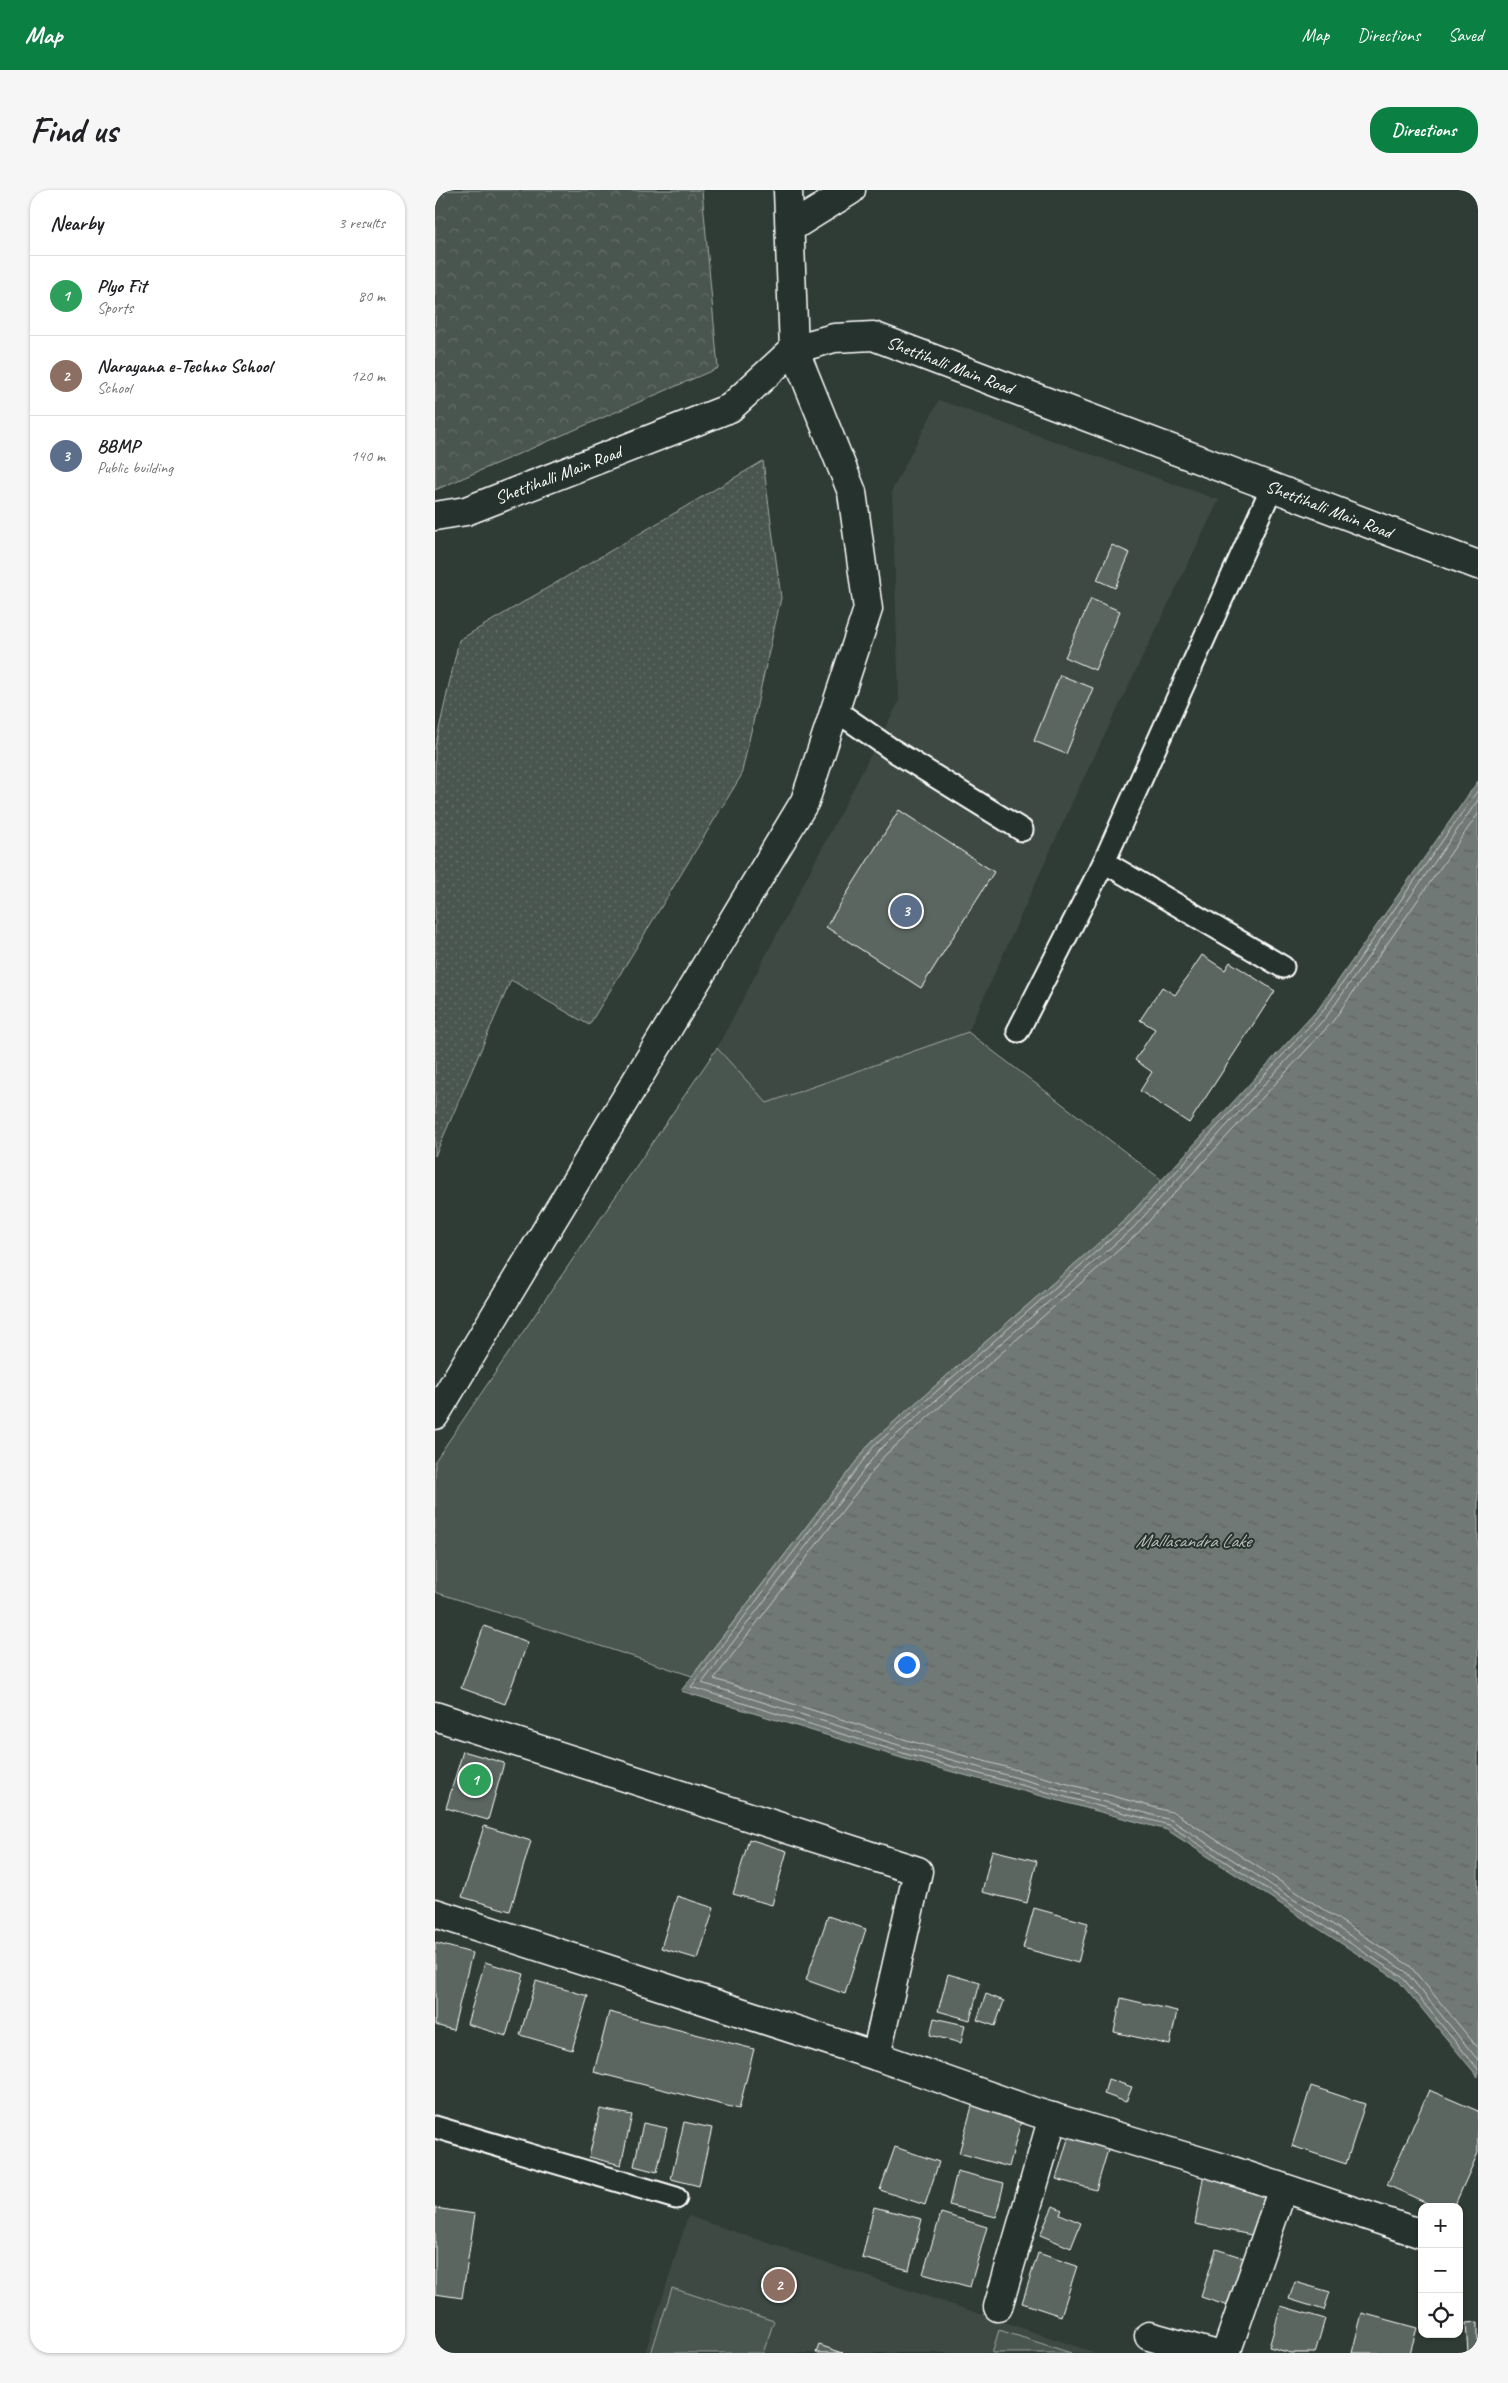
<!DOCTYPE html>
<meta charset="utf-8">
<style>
:root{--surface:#fff;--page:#f6f6f6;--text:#202124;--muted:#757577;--line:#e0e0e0;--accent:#0b8043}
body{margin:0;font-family:Caveat,sans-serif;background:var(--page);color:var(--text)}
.controls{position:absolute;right:15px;bottom:15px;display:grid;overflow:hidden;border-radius:10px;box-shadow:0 1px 4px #0004}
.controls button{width:45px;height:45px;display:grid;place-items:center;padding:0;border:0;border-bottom:1px solid var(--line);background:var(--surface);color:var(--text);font:25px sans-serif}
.you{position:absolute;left:471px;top:1474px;width:18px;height:18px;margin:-12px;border:4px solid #fff;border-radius:50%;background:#1a73e8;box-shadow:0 0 0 8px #1a73e833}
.badge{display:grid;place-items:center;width:32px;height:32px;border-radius:50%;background:var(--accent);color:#fff;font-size:16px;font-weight:700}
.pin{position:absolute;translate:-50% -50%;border:2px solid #fff;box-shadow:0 1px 5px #0006}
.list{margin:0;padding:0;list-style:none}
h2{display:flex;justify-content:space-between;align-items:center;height:65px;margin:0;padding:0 20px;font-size:21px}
h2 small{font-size:16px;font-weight:400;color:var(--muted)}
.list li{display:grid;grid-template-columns:32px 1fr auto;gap:15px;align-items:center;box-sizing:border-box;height:80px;padding:0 20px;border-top:1px solid var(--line)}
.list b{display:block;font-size:19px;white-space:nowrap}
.list p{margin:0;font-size:16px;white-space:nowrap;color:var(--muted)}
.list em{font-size:16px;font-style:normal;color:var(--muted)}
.icon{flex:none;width:28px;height:28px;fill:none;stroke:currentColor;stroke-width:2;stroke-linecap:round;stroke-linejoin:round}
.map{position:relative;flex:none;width:1043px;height:2163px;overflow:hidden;border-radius:20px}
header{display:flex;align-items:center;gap:30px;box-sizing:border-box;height:70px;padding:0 25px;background:var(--accent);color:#fff}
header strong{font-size:24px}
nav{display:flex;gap:28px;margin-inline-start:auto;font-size:18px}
.intro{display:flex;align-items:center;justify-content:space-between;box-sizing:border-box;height:120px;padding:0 30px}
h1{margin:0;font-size:35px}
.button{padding:12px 22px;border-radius:20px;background:var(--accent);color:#fff;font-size:18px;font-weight:700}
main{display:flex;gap:30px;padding:0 30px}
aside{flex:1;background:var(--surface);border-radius:20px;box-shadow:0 1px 4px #0004}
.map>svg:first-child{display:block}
.built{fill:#3c4842}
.grass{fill:#4a544f;stroke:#a4aaa7}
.forest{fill:url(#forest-crowns);stroke:#a4aaa7}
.garden{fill:url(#garden-dots);stroke:#a4aaa7}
.water{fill:url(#water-ripples);stroke:#a9afac}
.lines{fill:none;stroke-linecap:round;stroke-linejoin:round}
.shore{stroke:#c6c9c8;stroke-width:1}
.building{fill:#5b6661;stroke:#fff}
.lane-casing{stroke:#fff;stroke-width:25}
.street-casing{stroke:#fff;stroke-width:31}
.secondary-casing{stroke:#fff;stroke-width:31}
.lane{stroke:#26332d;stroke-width:21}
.street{stroke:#26332d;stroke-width:28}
.secondary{stroke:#26332d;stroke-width:28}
.labels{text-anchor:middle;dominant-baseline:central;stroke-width:4;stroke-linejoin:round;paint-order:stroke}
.street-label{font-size:18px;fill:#fff;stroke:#26332d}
.water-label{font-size:19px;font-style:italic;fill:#b8bcba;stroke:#26332d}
</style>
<header>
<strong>Map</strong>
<nav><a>Map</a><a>Directions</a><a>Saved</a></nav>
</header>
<div class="intro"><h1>Find us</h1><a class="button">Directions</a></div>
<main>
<aside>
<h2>Nearby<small>3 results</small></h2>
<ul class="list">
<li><span class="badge" style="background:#2e9e5b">1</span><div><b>Plyo Fit</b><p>Sports</p></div><em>80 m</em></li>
<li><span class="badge" style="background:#8d6e63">2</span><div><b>Narayana e-Techno School</b><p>School</p></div><em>120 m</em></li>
<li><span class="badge" style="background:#5c6f8a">3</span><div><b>BBMP</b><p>Public building</p></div><em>140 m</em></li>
</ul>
</aside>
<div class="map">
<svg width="1043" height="2163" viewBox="0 0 1043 2163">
<defs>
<pattern id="forest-crowns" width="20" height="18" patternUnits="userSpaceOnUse" patternTransform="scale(1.25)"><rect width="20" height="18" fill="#4a544f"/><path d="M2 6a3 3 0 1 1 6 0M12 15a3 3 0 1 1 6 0" fill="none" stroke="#656e69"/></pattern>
<pattern id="garden-dots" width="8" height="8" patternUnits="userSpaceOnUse" patternTransform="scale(1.25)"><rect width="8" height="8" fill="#4a544f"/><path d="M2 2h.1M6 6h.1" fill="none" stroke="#656e69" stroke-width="1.8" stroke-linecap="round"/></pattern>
<pattern id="water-ripples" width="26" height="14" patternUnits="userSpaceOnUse" patternTransform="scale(1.25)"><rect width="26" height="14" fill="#707975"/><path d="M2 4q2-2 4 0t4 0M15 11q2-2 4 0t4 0" fill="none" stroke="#5e6260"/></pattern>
</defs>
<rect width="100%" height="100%" fill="#2f3b35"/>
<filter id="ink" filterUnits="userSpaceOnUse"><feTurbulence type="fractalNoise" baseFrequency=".02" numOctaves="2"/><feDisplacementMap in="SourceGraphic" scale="10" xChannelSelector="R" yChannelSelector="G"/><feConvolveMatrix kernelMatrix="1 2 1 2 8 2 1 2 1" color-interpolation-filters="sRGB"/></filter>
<g filter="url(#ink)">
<g class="built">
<polygon points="504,210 784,310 643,600 533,842 332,913 282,858 464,511 457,300"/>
<polygon points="253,2026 661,2163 210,2163"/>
</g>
<g class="grass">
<polygon points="533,842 727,990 690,1030 436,1252 257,1486 0,1402 0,1271 282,858 332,913"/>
<polygon points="237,2098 339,2131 328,2163 216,2163"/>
<polygon points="564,2140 636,2163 557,2163"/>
</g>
<polygon class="forest" points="0,0 267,0 283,178 0,300"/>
<polygon class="garden" points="328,271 346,408 306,586 154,835 76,790 0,966 0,557 24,450"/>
<polygon class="water" points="1043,591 1043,1887 964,1791 732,1640 470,1569 246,1501 436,1252 690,1030 884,818"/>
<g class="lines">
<g class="shore">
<polyline points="1043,600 888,821 694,1033 439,1256 256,1497 471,1564 734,1635 967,1787 1043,1879"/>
<polyline points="1043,610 892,826 698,1038 444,1260 267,1493 473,1558 736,1630 971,1782 1043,1870"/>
<polyline points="1043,624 898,831 703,1043 450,1265 279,1489 475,1551 740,1623 975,1776 1043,1858"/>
</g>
</g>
<g class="building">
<polygon points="677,355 695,363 680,398 662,390"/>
<polygon points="656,409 685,421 660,480 630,467"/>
<polygon points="625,485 658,498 631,564 599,551"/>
<polygon points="464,620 559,682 486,798 391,737"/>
<polygon points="767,765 790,780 795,772 840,801 754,933 705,901 717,882 700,870 720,839 705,830 727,797 740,805"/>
<polygon points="49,1436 93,1452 70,1514 26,1498"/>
<polygon points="28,1561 69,1573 53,1630 11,1618"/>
<polygon points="49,1636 96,1651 75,1721 27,1707"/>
<polygon points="314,1649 352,1661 337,1715 298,1704"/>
<polygon points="557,1660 602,1671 592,1713 547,1702"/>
<polygon points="242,1706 279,1718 263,1769 226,1758"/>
<polygon points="599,1718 653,1733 643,1773 588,1758"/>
<polygon points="393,1726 431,1739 410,1804 371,1790"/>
<polygon points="0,1753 37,1763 18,1840 0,1835"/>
<polygon points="50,1772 89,1784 71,1846 32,1834"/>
<polygon points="513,1784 545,1793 535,1830 503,1821"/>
<polygon points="101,1791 153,1806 137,1860 85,1845"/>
<polygon points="551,1804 569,1811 560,1836 542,1830"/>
<polygon points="686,1808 742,1821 735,1855 679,1842"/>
<polygon points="174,1822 319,1859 304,1919 159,1882"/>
<polygon points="499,1828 530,1835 526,1853 495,1845"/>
<polygon points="673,1889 697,1897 691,1912 669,1904"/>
<polygon points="876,1896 930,1914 911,1974 857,1956"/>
<polygon points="994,1900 1043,1921 1043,1963 1019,2017 1001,2017 952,1995"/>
<polygon points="539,1909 588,1923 574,1977 524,1963"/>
<polygon points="165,1919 197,1925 186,1975 154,1967"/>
<polygon points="249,1932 277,1938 264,1996 236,1989"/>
<polygon points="208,1933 232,1938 222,1982 199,1976"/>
<polygon points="635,1942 675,1953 661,2000 621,1989"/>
<polygon points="460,1957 504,1972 490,2015 445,2000"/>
<polygon points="522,1981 569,1993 561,2027 514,2015"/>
<polygon points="769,1983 831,1995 822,2046 760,2034"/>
<polygon points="618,2016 627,2020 625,2024 646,2033 636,2058 605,2045"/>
<polygon points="439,2017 487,2029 474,2080 427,2068"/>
<polygon points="0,2018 40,2024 27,2108 0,2104"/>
<polygon points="506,2023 552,2037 535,2097 488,2084"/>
<polygon points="781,2059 809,2068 793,2116 766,2107"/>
<polygon points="603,2063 642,2076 626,2126 587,2113"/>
<polygon points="860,2092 895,2102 889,2120 854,2109"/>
<polygon points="846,2116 890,2129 880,2163 856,2163 834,2157"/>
<polygon points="927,2123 982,2138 975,2163 917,2163"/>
<polygon points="1043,2132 1043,2163 1033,2163 1031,2133"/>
<polygon points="384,2155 408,2163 381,2163"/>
</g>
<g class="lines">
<g class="lane-casing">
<g id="lane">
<polyline points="837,297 669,672 848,777"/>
<polyline points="400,520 456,559 587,640"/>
<polyline points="583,841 669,672"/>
<polyline points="0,1937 241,2008"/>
</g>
</g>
<g class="street-casing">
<g id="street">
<polyline points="355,38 416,0"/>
<polyline points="0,1526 483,1681 441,1866 0,1723"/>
<polyline points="441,1866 600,1922 792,1979 987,2044"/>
<polyline points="563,2117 618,1927"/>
<polyline points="714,2146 775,2163"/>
<polyline points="791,2163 848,1998"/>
</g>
</g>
<g class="secondary-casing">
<g id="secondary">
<polyline points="0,326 31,321 295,218 359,159 399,148 438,146 1043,375"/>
<polyline points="0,1225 370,611 433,419 417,302 359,159 353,0"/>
</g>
</g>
<use href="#lane" class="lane"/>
<use href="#street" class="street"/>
<use href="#secondary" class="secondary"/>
</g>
</g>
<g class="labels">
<g class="street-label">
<text transform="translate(515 175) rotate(21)">Shettihalli Main Road</text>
<text transform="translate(123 285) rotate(-21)">Shettihalli Main Road</text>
<text transform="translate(894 319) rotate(21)">Shettihalli Main Road</text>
</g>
<g class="water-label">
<text x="758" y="1351">Mallasandra Lake</text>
</g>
</g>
</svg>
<div class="controls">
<button>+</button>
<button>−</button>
<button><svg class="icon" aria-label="locate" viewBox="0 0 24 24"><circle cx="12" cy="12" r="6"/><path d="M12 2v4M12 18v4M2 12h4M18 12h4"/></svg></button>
</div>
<div class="you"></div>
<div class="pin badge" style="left:40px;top:1590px;background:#2e9e5b">1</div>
<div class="pin badge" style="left:344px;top:2095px;background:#8d6e63">2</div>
<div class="pin badge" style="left:471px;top:721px;background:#5c6f8a">3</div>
</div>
</main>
